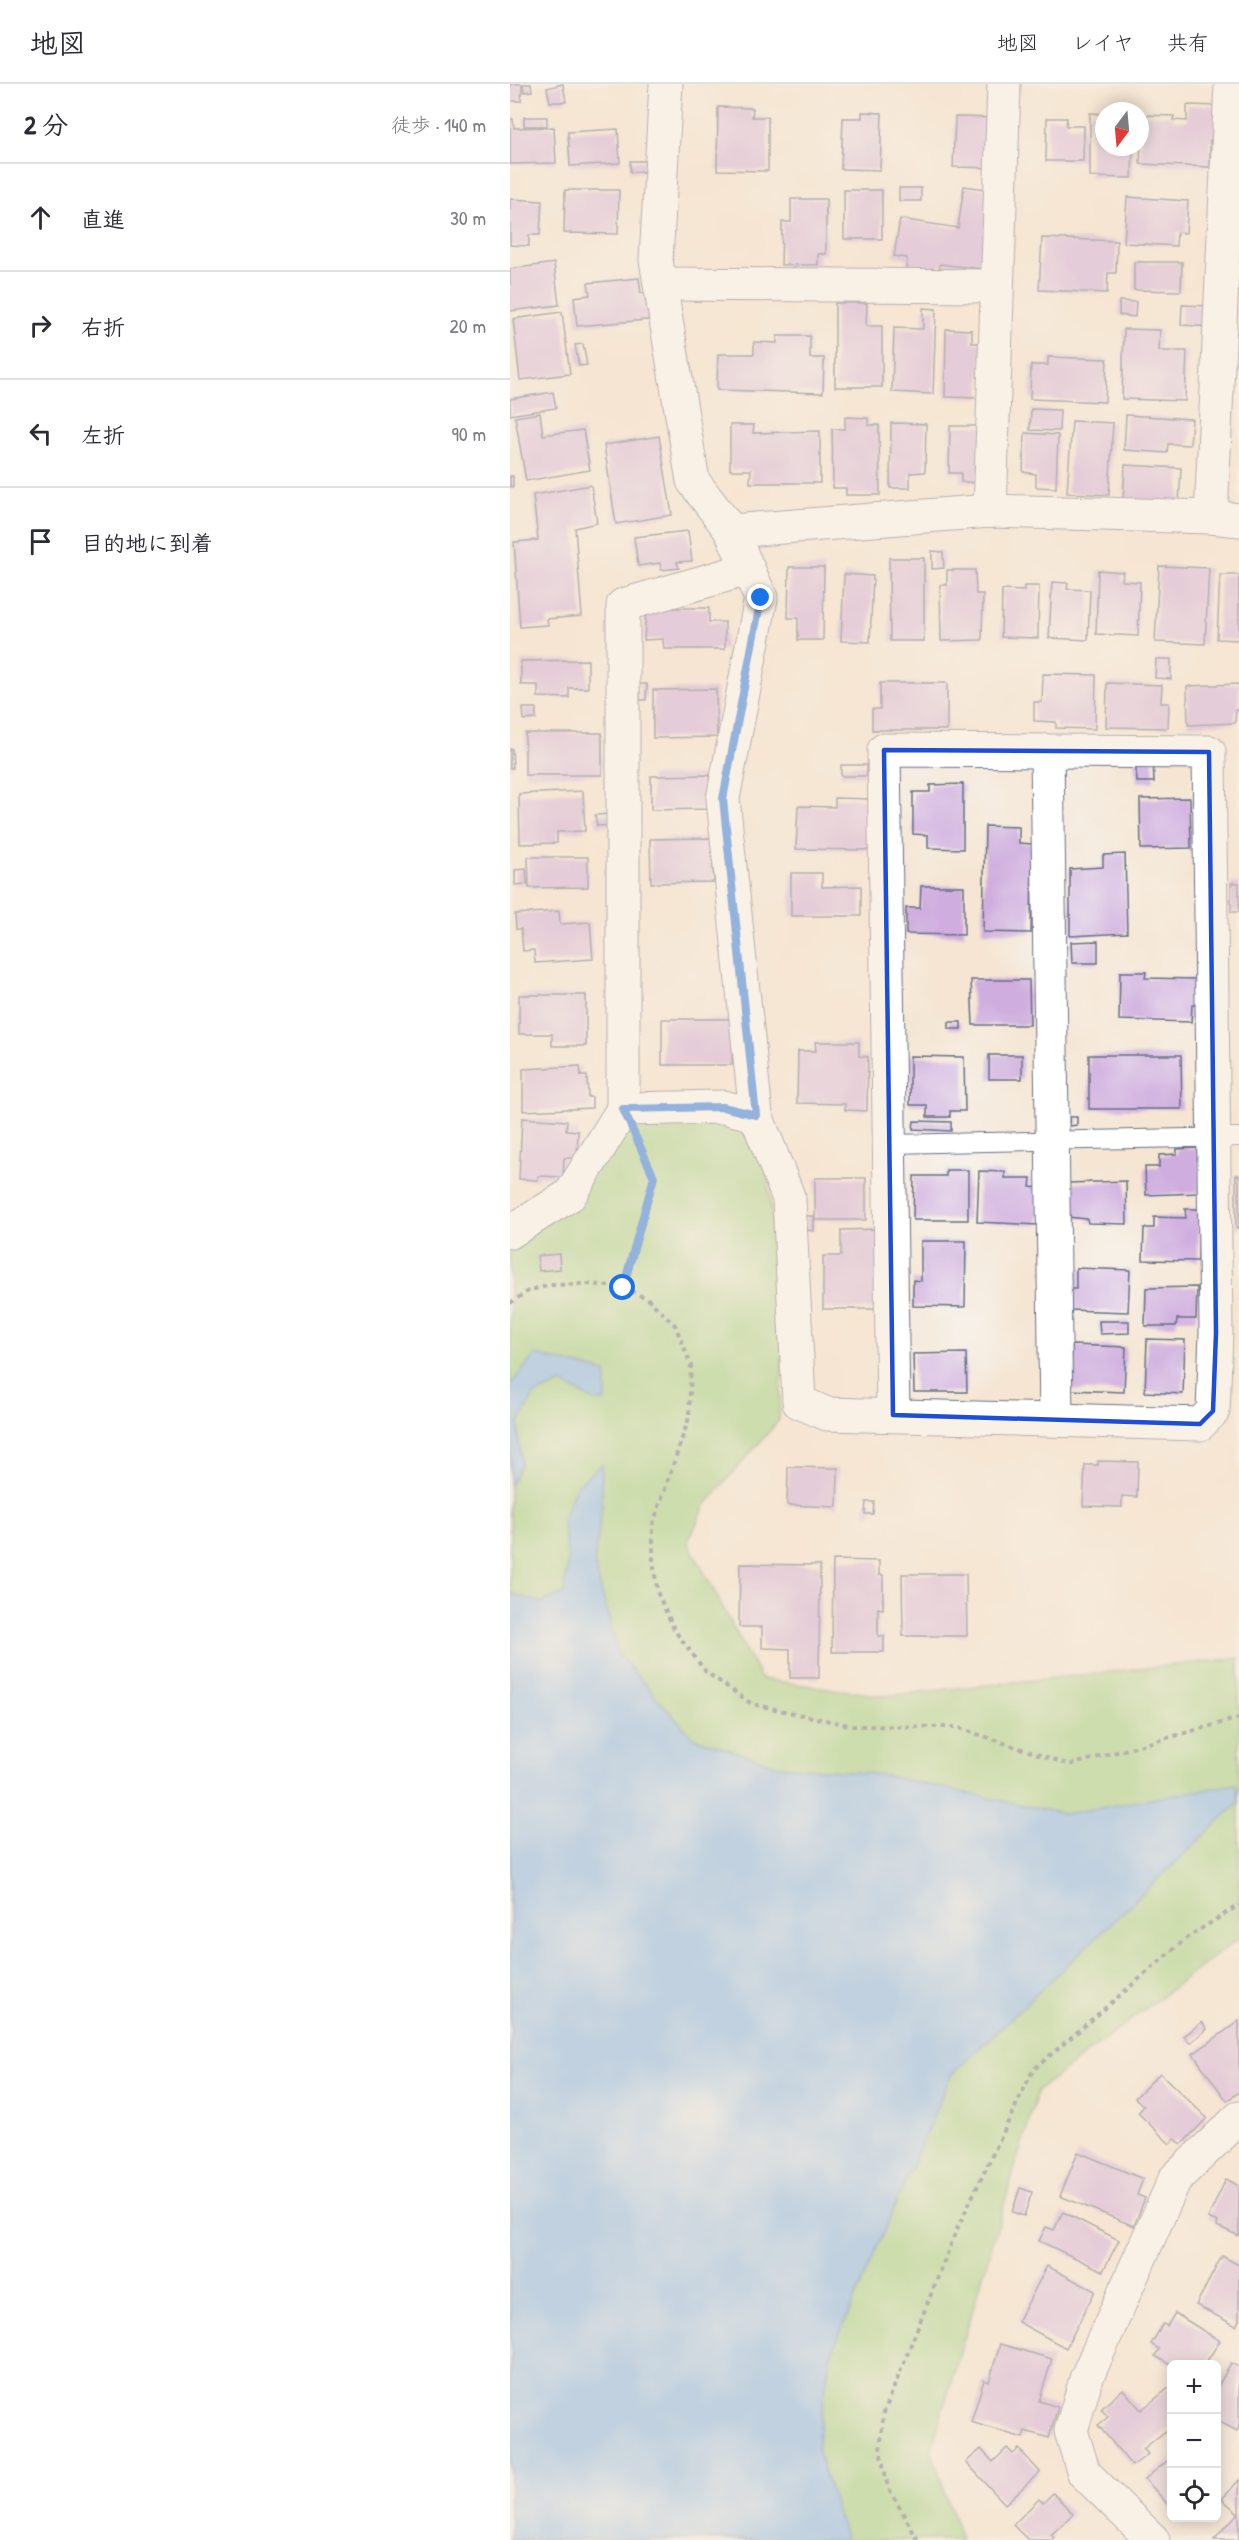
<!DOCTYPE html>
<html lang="ja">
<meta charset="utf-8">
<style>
:root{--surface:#fff;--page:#f2f2f3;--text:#2b2b33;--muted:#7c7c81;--line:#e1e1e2}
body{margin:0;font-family:"Patrick Hand","Klee One",sans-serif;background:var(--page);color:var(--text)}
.controls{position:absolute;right:18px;bottom:18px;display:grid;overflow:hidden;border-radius:9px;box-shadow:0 3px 15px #0003}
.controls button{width:54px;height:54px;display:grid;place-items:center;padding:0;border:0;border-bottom:2px solid var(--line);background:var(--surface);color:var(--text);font:30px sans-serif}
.compass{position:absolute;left:585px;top:18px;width:54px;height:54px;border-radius:50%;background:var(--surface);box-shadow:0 3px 15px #0003;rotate:196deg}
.stop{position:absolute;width:18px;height:18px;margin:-14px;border:4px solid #1a73e8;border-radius:50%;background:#fff}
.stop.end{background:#1a73e8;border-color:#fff;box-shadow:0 2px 6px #0008}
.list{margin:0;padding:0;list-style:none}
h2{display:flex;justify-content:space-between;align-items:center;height:78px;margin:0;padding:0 24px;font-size:26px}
h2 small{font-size:20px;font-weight:400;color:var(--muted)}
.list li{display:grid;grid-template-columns:39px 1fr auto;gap:18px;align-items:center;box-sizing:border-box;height:108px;padding:0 24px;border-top:2px solid var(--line)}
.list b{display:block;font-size:22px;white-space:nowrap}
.list em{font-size:20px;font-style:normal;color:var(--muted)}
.icon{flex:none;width:33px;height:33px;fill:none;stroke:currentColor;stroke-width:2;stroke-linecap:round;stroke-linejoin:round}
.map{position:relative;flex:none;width:729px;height:2456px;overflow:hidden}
header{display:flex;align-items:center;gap:36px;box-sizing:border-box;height:84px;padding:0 30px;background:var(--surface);border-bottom:2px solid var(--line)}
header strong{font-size:28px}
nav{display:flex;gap:33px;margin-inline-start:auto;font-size:21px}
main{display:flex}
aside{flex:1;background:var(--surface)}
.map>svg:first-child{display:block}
.green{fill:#9ed383;stroke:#5c8170;stroke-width:1.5}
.water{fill:#80b8f0;stroke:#4e74a7;stroke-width:1.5}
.building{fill:#cfaddf}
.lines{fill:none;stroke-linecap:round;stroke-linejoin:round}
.service-casing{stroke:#676f87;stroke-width:20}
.minor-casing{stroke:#676f87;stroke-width:35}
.path{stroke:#676f87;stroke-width:4;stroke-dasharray:4.5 4.5;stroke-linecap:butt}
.service{stroke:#fff;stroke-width:18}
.minor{stroke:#fff;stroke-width:33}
.route{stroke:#1a73e8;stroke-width:8}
.marked{fill:none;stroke:#1d4ed8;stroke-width:4.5;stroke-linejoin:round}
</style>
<header>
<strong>地図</strong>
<nav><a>地図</a><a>レイヤ</a><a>共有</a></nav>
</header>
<main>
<aside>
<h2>2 分<small>徒歩 · 140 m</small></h2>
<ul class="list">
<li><svg class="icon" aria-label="ahead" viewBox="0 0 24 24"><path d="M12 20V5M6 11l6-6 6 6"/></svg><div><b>直進</b></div><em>30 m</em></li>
<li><svg class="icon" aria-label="right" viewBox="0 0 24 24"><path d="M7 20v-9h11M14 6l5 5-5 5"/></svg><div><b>右折</b></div><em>20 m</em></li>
<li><svg class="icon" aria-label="left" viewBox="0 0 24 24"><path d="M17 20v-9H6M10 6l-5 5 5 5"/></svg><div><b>左折</b></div><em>90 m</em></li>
<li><svg class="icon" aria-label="arrive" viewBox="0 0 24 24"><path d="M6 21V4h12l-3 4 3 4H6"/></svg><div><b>目的地に到着</b></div></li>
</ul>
</aside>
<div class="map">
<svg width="729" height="2456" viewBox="0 0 729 2456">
<rect width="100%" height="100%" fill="#f6f6f2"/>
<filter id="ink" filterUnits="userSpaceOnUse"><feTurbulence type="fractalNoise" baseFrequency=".0167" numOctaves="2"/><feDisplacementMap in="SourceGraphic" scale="12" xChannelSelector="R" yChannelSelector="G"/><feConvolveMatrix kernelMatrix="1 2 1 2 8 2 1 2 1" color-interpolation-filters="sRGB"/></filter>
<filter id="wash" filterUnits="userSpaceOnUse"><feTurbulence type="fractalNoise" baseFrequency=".008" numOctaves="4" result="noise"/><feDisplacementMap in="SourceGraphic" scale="24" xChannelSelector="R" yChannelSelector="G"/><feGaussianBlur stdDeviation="1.35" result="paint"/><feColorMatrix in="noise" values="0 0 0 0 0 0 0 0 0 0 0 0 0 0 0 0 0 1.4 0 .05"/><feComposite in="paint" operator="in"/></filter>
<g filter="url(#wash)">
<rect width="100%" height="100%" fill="#f5e5d2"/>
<polygon class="green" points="113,1025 198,1031 254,1051 273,1262 269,1336 195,1421 178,1458 251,1595 374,1612 729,1574 729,1854 528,2006 421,2366 451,2456 0,2456 0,1148 60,1111"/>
<g class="water">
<polygon points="25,1271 96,1288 96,1317 85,1317 52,1299 24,1311 8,1340 11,1379 0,1402 0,1301"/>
<polygon points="92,1380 92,1423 84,1479 108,1570 182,1653 269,1682 367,1690 554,1730 726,1700 729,1718 441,1991 320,2273 307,2364 336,2456 0,2456 0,1509 31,1519 54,1509 58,1476 52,1436 66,1402"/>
</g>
<g id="blocks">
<g class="building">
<polygon points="0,0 12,0 11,17 0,17"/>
<polygon points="13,0 21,0 22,7 14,8"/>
<polygon points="53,0 56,18 40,18 37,4"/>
<polygon points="677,21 711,22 710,57 700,56 700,83 630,80 632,31 664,32 663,36 677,37"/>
<polygon points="208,23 243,24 242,33 258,33 258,87 207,86"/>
<polygon points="352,28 372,29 370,86 331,85 333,34 352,34"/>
<polygon points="580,29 594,30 594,63 623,63 622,94 580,93"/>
<rect x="14" y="33" width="23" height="9"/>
<polygon points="445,33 489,34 487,84 443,83"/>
<polygon points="537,34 557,34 556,42 574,42 573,77 536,77"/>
<polygon points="0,35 3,35 4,44 44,43 46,79 0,80"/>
<polygon points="108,45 110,79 60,82 58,48"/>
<polygon points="120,77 145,77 146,88 120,88"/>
<polygon points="454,102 482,106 472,185 430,180 428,190 396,185 397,174 384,172 390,135 448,144"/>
<rect x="389" y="104" width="22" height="13"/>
<polygon points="55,106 109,106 108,150 54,149"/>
<rect x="334" y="106" width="38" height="49"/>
<polygon points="617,113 678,117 676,149 667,148 666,162 614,159"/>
<polygon points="0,115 32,117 30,151 19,151 19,162 0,161"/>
<polygon points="281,115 316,115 316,170 308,170 308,181 271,181 272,138 281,138"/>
<polygon points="532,154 607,157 606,189 598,189 597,209 529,206"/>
<polygon points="624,178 672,178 671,207 624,206"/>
<polygon points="44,179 49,221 0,227 0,185"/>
<polygon points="129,194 131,209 145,208 148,235 67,242 64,213 80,211 78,199"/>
<polygon points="609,217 626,218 625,233 609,231"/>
<polygon points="325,219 357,219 356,242 372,242 372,303 325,303"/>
<polygon points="672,221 703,222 702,243 671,241"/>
<polygon points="413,224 426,225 423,310 382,308 384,244 413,245"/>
<polygon points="52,228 60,290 10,296 3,235"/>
<polygon points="436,245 462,246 462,259 472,259 470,314 435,313"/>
<polygon points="614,245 650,246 649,267 677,267 675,317 612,315"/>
<polygon points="267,252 300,252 300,274 314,274 313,309 207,306 208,270 244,270 244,258 267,259"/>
<polygon points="73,260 77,281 69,282 65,261"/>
<polygon points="538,273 597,275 595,318 520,315 521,281 538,281"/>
<polygon points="43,308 46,324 0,331 0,315"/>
<polygon points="521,325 550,326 549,347 520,346"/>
<polygon points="30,329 33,351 73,346 80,386 16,397 5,333"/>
<polygon points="616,331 682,335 680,361 658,360 657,369 614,366"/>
<polygon points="335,333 358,334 358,341 369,341 370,411 336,411 336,404 323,404 322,345 335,345"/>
<polygon points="562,337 603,339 599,411 557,409"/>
<polygon points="381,339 416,340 415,388 400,389 400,404 380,404"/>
<polygon points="220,341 244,341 243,349 310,347 310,399 240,399 241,386 220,386"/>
<polygon points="440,342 479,342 478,399 451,398 451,389 439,389"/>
<polygon points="515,349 548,351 546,404 526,403 526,390 513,388"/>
<polygon points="149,352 162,431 106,440 94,361"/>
<polygon points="615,381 671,384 669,420 613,418"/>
<rect x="0" y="392" width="3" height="11"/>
<polygon points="81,401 87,439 65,444 72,532 37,535 38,541 10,543 4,458 28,456 23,411"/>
<polygon points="178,447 182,477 167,478 169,484 151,486 150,479 128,482 124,453"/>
<polygon points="422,467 433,468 434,484 422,485"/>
<polygon points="379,474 414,474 414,557 380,557"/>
<polygon points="649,482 699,484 695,560 645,558"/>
<polygon points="279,483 314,483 313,556 288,556 288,534 278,534"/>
<polygon points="437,486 465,486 466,510 473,510 472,556 431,557 430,501 437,501"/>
<polygon points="588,486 613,488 612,497 630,498 628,552 586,550"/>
<polygon points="334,490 363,492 360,558 331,557"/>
<polygon points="710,491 729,491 729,556 707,555"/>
<polygon points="542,498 558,499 557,505 580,506 578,556 539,554"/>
<polygon points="514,502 529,502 528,554 491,553 492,506 514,507"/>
<polygon points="168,524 199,524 199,538 215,538 215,565 154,565 153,555 134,556 136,525"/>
<polygon points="646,575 661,575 661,595 645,594"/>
<polygon points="78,576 78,604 59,604 59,614 28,613 28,601 11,601 11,577"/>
<polygon points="533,590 586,591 585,645 546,644 546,638 524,637 524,618 532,618"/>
<polygon points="370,599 437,599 437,646 362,646 362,625 370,625"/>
<polygon points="597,599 652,601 651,619 659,619 658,644 596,643"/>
<polygon points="129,600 137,600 136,616 130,616"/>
<polygon points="729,600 729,626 726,626 725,639 678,641 677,602"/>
<polygon points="206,605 207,653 143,654 143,606"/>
<polygon points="13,624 26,624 26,635 14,636"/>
<rect x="15" y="649" width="77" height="42"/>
<polygon points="0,665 2,665 3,684 0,684"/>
<polygon points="643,674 644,698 627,698 625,675"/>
<rect x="331" y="681" width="26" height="11"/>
<polygon points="200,691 201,725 141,726 141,692"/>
<polygon points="453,700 453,765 418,764 418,751 403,750 403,708 420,708 420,701"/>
<polygon points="73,707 75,747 47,748 47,759 10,760 9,710"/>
<polygon points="325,714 360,715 359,766 286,765 288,722 325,723"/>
<polygon points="680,714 681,764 631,765 630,715"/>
<polygon points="104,730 105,741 87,742 85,731"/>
<polygon points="475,742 509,743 509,759 522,760 521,849 473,848"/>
<polygon points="201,754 204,798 141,799 140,755"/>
<polygon points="615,770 617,849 560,852 560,785 593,783 593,771"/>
<polygon points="18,773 78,773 78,803 19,804"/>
<polygon points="16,785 17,800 5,801 5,786"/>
<polygon points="281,789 312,789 312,803 351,802 351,832 281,832"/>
<rect x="721" y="799" width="8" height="29"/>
<polygon points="411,802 454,802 454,851 396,850 396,824 410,824"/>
<polygon points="49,827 50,840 80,838 83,875 25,879 24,866 13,867 11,845 6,845 5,830"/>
<polygon points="588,857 588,879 562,879 561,858"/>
<polygon points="610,888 636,888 635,894 687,895 686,921 682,921 681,938 609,936"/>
<polygon points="461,896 519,896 520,941 463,941"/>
<polygon points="9,911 76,911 76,962 42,962 42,950 9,950"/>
<polygon points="152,935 223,935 222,981 152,981"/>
<rect x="439" y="938" width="12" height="7"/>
<polygon points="305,958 349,958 349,972 358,973 357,1027 335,1026 335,1020 287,1019 288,967 306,967"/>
<rect x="479" y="971" width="33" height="24"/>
<polygon points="579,971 671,971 672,1025 579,1025"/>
<polygon points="400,972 454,973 455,1027 440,1027 440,1033 417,1033 417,1021 400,1021"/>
<polygon points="70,982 71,992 77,992 78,1013 82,1013 82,1024 13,1027 13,985"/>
<polygon points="559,1033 567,1033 567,1041 560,1042"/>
<polygon points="12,1034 57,1037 56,1046 68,1047 67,1074 54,1074 53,1093 28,1092 28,1096 9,1095"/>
<polygon points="404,1037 441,1038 441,1047 403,1045"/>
<polygon points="688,1064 690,1109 636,1111 635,1083 649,1083 649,1071 667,1070 667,1065"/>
<polygon points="436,1086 458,1086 458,1136 403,1136 404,1092 436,1092"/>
<polygon points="469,1087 495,1088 495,1094 521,1094 520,1103 530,1104 528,1141 467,1138"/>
<rect x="726" y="1091" width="3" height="53"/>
<rect x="305" y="1094" width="51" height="42"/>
<polygon points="616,1097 617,1140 578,1139 577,1135 557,1133 559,1099"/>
<polygon points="675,1125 689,1125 688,1177 633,1176 634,1144 644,1144 644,1133 676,1134"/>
<polygon points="296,1132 304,1132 304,1147 296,1146"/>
<polygon points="370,1145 371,1225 313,1225 313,1172 331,1172 331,1146"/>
<polygon points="411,1157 456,1157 455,1223 403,1222 403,1196 411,1197"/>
<polygon points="49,1170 50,1185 29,1187 27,1172"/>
<polygon points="566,1184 620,1186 618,1228 559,1226 559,1205 566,1205"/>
<polygon points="687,1203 686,1235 667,1235 666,1242 635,1242 636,1204"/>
<polygon points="589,1237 619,1237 619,1249 590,1250"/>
<polygon points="637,1255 675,1256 673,1310 635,1308"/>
<polygon points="562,1261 616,1263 614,1308 560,1306"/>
<polygon points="456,1269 457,1308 404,1308 403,1270"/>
<polygon points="588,1377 628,1378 627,1413 612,1412 612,1423 573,1422 575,1381 588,1381"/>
<polygon points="278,1383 328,1384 327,1423 277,1421"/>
<polygon points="356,1418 364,1418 363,1430 355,1430"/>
<polygon points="323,1476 369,1477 369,1491 373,1491 373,1525 368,1524 368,1552 374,1552 374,1568 322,1568"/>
<polygon points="230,1480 310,1481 309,1594 280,1594 280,1565 252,1564 252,1543 229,1543"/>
<polygon points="392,1490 456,1490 457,1552 393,1552"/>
<polygon points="729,1937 729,2008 717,2017 683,1970"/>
<polygon points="692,1938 697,1945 680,1959 674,1952"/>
<polygon points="650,1989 697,2034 672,2060 665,2055 660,2060 628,2029 634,2022 625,2014"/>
<polygon points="568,2068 633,2095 627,2111 635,2114 624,2142 550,2112"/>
<polygon points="716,2095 729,2102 729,2152 707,2142 708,2138 698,2134"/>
<polygon points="510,2104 522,2108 514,2132 502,2128"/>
<polygon points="553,2128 609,2156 593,2187 529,2157 536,2143 544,2146"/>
<polygon points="712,2172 729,2181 729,2236 726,2242 686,2221"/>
<polygon points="537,2182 585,2207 556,2264 508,2238"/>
<polygon points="665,2229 710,2257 695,2280 662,2282 645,2272 649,2265 641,2260 653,2240 657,2242"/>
<polygon points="490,2260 542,2275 529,2317 548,2323 539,2354 515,2347 513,2354 461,2338 474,2296 479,2298"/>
<polygon points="721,2279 729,2283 729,2342 727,2347 706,2336 706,2306"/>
<polygon points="659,2304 662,2307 662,2342 633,2365 638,2370 622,2382 588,2341 598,2333 591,2325 613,2305 631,2326"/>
<polygon points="497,2364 503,2370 509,2365 530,2388 495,2420 456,2378 471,2365 483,2378"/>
<polygon points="662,2373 662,2425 635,2395"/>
<polygon points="729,2396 729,2456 704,2456 728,2429 712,2415"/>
<polygon points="543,2409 563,2430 541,2451 544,2454 543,2456 518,2456 503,2441 529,2415 533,2419"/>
</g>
</g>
</g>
<g filter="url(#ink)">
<use href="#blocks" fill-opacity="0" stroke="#676f87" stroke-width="1.5"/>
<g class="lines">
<g class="service-casing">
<polyline id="service" points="378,1060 729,1053"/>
</g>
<g class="minor-casing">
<g id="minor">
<polyline points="156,0 146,176 183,397 221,447 251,514 213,715 246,1031 279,1115 289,1318 317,1330 690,1340 703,1327 706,1249 699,668 374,666 383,1331"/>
<polyline points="721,0 701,433 729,436"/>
<polyline points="150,200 487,202"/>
<polyline points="480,427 494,0"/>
<polyline points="221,447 480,427 701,433"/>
<polyline points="537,667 546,1336"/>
<polyline points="113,1025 113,521 238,485"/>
<polyline points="0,1148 60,1111 113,1025 213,1023 246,1031"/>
<polyline points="643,2456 574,2389 561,2347 576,2295 665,2095 729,2034"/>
</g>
</g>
<g class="path">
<polyline points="113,1204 144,1093 130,1062"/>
<polyline points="0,1219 20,1206 42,1201 82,1200 113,1204 138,1215 165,1241 181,1281 179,1334 143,1440 143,1478 148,1510 165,1547 196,1588 242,1620 343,1642 446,1643 560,1681 729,1634"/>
<polyline points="408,2456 378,2403 370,2367 373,2331 447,2145 523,1986 678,1853 729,1821"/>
</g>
<use href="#service" class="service"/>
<use href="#minor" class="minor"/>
</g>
</g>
<g class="lines" filter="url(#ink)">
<polyline class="route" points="113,1204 144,1093 113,1025 213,1023 246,1031 213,715 251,514"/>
</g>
<path d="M0 0H729V2456H0ZM374 666 699 668 706 1249 703 1327 690 1340 383 1331Z" fill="#f5e5d2" fill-opacity=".55" fill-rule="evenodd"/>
<path class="marked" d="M374 666 699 668 706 1249 703 1327 690 1340 383 1331Z"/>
</svg>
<div class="controls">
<button>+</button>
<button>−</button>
<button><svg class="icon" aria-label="locate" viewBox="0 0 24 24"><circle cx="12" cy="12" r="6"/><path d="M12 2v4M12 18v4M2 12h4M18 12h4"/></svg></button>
</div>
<svg class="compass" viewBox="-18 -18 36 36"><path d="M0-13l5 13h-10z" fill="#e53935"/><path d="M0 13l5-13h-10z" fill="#7c7c81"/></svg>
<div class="stop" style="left:113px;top:1204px"></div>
<div class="stop end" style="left:251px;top:514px"></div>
</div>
</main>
